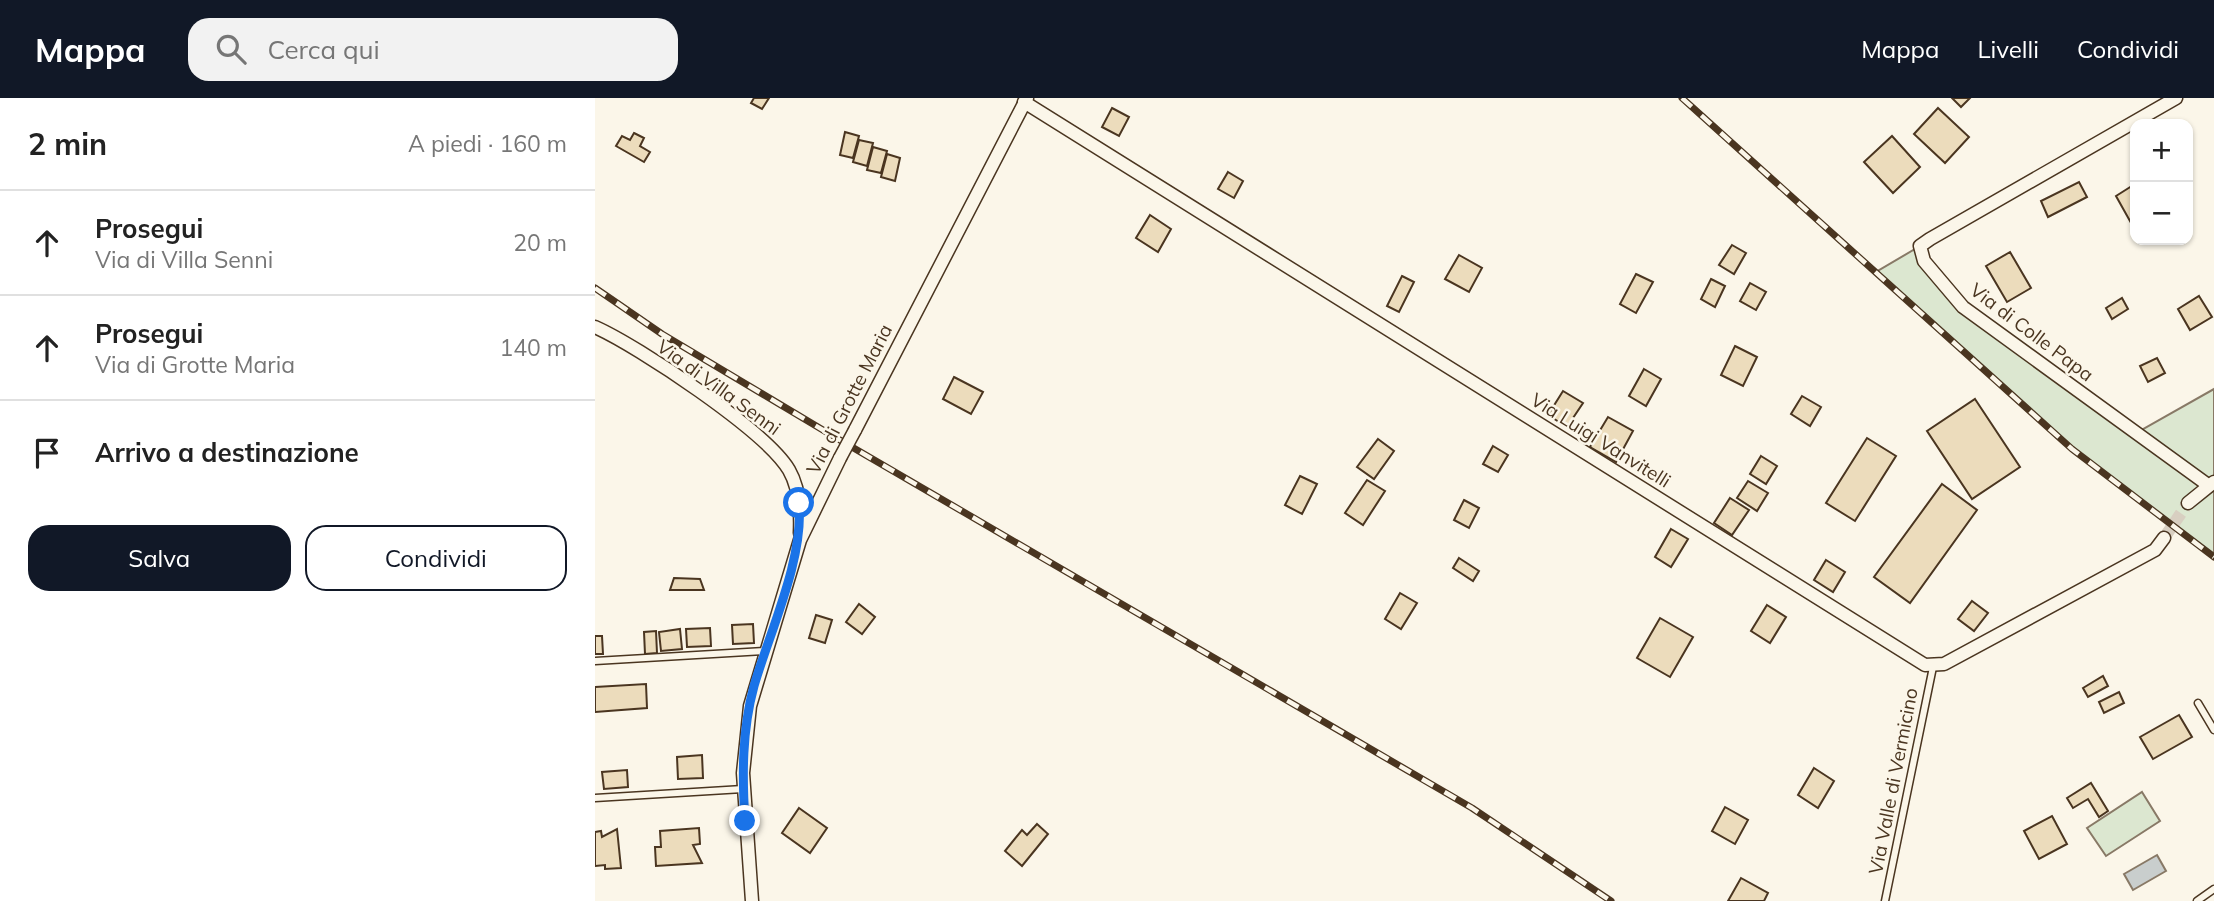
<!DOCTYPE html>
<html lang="it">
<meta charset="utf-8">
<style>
:root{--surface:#fff;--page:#f2f2f2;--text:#222;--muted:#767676;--line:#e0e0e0;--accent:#111827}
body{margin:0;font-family:Mulish,sans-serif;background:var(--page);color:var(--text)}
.controls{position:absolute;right:21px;top:21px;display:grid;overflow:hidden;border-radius:14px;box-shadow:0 2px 5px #0004}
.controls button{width:63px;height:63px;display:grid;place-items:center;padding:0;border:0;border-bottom:2px solid var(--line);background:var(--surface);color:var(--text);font:35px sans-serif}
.stop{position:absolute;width:21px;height:21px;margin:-16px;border:5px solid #1a73e8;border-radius:50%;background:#fff}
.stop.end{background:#1a73e8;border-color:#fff;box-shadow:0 2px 7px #0008}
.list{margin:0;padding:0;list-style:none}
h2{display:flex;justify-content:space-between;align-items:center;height:91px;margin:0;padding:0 28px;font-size:30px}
h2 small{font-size:23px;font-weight:400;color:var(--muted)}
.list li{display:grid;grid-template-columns:46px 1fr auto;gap:21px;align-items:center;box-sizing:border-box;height:105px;padding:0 28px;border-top:2px solid var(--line)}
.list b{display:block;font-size:26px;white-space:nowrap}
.list p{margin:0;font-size:23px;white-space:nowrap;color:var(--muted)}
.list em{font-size:23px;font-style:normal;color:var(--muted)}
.actions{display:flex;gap:14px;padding:21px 28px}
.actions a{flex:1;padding:16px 0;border:2px solid var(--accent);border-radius:21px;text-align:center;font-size:24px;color:var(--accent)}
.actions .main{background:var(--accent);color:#fff}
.icon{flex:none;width:38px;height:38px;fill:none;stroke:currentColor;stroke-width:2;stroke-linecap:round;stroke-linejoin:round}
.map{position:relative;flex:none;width:1619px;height:803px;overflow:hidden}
header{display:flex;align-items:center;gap:42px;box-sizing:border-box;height:98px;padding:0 35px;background:var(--accent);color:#fff}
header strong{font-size:33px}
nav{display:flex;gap:38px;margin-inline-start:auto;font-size:24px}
.search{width:490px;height:63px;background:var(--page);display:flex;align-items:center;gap:18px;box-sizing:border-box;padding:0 24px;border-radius:21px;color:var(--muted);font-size:26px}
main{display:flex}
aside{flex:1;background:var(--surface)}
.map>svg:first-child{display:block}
.green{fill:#dce7d0;stroke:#887966;stroke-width:2}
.water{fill:#c9cecd;stroke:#887966;stroke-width:2}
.building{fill:#ecdcbc;stroke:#4a3520;stroke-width:2}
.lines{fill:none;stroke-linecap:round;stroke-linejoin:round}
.minor-tunnel{stroke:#d8cfc1;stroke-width:12;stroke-dasharray:12 6;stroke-linecap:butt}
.service-casing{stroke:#4a3520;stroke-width:9}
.minor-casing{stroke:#4a3520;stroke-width:15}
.service{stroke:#fbf6e9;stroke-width:6}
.minor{stroke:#fbf6e9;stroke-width:12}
.rail-casing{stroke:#4a3520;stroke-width:7}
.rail{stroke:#fbf6e9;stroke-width:4.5;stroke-dasharray:13;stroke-linecap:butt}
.minor-bridge-casing{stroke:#4a3520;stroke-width:15;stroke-linecap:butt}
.minor-bridge{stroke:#fbf6e9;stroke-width:12}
.route{stroke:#1a73e8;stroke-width:9}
.labels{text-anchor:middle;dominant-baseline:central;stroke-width:5;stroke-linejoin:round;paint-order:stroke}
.street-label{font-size:19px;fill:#4a3520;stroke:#fbf6e9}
</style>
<header>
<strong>Mappa</strong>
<div class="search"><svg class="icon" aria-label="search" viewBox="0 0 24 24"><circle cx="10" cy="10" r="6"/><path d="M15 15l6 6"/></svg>Cerca qui</div>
<nav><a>Mappa</a><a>Livelli</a><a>Condividi</a></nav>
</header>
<main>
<aside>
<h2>2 min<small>A piedi · 160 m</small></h2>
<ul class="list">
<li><svg class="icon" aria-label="ahead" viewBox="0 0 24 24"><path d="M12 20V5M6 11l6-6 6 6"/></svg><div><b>Prosegui</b><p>Via di Villa Senni</p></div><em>20 m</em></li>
<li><svg class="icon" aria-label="ahead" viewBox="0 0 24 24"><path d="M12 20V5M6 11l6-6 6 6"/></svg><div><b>Prosegui</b><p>Via di Grotte Maria</p></div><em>140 m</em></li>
<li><svg class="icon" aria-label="arrive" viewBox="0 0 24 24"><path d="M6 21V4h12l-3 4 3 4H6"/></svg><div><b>Arrivo a destinazione</b></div></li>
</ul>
<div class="actions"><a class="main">Salva</a><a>Condividi</a></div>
</aside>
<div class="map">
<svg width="1619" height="803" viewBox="0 0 1619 803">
<rect width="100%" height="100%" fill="#fbf6e9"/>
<g class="green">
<polygon points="1325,148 1368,209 1541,335 1619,291 1619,459 1477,351 1281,174"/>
<polygon points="1547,694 1565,723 1511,758 1492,730"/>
</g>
<polygon class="water" points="1562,757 1571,773 1538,792 1529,776"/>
<g class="building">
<polygon points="159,0 174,0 167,11 156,5"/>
<polygon points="1357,0 1375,0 1366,9"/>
<polygon points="517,10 534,19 524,38 507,29"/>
<polygon points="1343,10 1374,39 1350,65 1319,36"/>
<polygon points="250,34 264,38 258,60 245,57"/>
<polygon points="39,35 49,40 45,48 55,54 49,64 21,48 27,38 35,42"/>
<polygon points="1297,38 1325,69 1298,95 1269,64"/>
<polygon points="264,42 278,45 272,68 258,64"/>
<polygon points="278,49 292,53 286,75 272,72"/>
<polygon points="292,56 305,60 300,83 286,79"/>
<polygon points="633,74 648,83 639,100 623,91"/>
<polygon points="1484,84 1492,99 1453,119 1446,103"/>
<polygon points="1540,86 1540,132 1521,98"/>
<polygon points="555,117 576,131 563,154 541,140"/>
<polygon points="1137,147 1151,155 1139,176 1124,167"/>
<polygon points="1415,154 1436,190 1412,204 1391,168"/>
<polygon points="864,157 887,170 874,194 850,181"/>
<polygon points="1041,176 1058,184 1041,215 1025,206"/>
<polygon points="807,178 819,184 804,214 792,208"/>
<polygon points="1116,181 1130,188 1120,209 1106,201"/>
<polygon points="1155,185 1171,194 1161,212 1145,203"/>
<polygon points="1604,198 1617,219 1595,232 1583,211"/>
<polygon points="1527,200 1533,211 1517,221 1511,210"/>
<polygon points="1140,248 1162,259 1148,288 1126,277"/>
<polygon points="1562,260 1570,275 1553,284 1545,268"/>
<polygon points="1049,271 1066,281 1051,308 1034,298"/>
<polygon points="359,279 388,294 376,316 348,301"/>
<polygon points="968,293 988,305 972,329 953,317"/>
<polygon points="1207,298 1226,309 1215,328 1196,316"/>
<polygon points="1380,301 1425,369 1377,401 1332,333"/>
<polygon points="1013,319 1038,333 1021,364 995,349"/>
<polygon points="1272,340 1301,358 1260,423 1231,405"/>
<polygon points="783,341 799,353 779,381 762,369"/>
<polygon points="898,348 913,357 903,374 888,366"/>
<polygon points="1166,358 1182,368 1171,386 1155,376"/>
<polygon points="705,378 722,386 707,416 690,407"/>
<polygon points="772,382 790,393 768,427 750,415"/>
<polygon points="1153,383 1173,395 1162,413 1142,400"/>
<polygon points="1347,386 1382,412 1315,505 1279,479"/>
<polygon points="1135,400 1154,412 1137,437 1119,425"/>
<polygon points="869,402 884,410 874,430 859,422"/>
<polygon points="1076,431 1093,441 1076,469 1060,459"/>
<polygon points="864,460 884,473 878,483 858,470"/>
<polygon points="1231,462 1250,474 1238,494 1219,482"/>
<polygon points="79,480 105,481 109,492 75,492"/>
<polygon points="805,495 822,505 806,531 790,521"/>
<polygon points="1377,503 1393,515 1379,533 1363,521"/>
<polygon points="264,506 280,519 267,536 251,524"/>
<polygon points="1172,507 1191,519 1175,545 1156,533"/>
<polygon points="221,517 237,522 230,545 214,540"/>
<polygon points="1065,520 1098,539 1075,579 1042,560"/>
<polygon points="158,526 159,545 138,546 137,527"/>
<polygon points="115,530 116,548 92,549 91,531"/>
<polygon points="85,531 87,551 66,553 64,534"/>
<polygon points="61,533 62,555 50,556 49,534"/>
<polygon points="0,538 7,538 8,556 0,556"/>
<polygon points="1508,578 1513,588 1493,599 1488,590"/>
<polygon points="51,586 52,610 0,614 0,589"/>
<polygon points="1524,594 1529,605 1509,615 1504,604"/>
<polygon points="1584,617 1597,639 1558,661 1545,639"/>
<polygon points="107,657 108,680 83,681 82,659"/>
<polygon points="1219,670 1239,683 1223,710 1203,697"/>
<polygon points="32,672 33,689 9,691 7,674"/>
<polygon points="1496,685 1513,713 1504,719 1493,701 1478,710 1472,700"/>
<polygon points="1130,709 1153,722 1140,746 1117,733"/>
<polygon points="204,710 232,730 215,755 187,735"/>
<polygon points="1457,718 1472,746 1444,761 1429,733"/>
<polygon points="442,726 453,736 427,768 410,753 427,732 432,737"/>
<polygon points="104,730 105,746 98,747 107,765 61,768 60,749 66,749 65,733"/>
<polygon points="22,731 26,770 10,771 10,767 0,768 0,734 6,733 7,739"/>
<polygon points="1146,780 1173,795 1169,803 1133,803"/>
</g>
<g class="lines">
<polyline class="minor-tunnel" points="1569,440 1593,405"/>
<g class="service-casing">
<g id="service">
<polyline points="0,563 170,553"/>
<polyline points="1603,605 1619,632"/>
<polyline points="0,700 148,691"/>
<polyline points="1290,803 1338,569"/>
<polyline points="1602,803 1619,791"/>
</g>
</g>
<g class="minor-casing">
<g id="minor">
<polyline points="1581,0 1335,141 1325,148 1329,163 1368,209 1613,387"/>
<polyline points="429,4 1330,567 1349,566 1560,452 1569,440"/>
<path d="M0 229C43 248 171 333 194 372 205 391 206 414 205 435"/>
<polyline points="260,332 432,0"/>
<polyline points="1593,405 1619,384"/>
<polyline points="157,803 148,675 155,608 205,442 245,360"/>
</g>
</g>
<use href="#service" class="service"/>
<use href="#minor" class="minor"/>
<g class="rail-casing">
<g id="rail">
<polyline points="1087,0 1477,351 1619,459"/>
<polyline points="0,190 67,236 238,338 877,710 1016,803"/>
</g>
</g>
<use href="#rail" class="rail"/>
<g class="minor-bridge-casing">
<polyline id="minor-bridge" points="245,360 260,332"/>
</g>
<use href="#minor-bridge" class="minor-bridge"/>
</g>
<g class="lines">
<path class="route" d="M150 723C147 677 147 632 159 588 175 533 209 461 204 405"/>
</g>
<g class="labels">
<g class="street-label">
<text transform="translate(1437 234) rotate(37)">Via di Colle Papa</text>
<text transform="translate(124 289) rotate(36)">Via di Villa Senni</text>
<text transform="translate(254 301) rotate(-63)">Via di Grotte Maria</text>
<text transform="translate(1006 342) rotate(32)">Via Luigi Vanvitelli</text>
<text transform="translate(1298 683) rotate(-79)">Via Valle di Vermicino</text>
</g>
</g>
</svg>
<div class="controls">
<button>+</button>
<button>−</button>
</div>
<div class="stop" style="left:204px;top:405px"></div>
<div class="stop end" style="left:150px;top:723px"></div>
</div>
</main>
